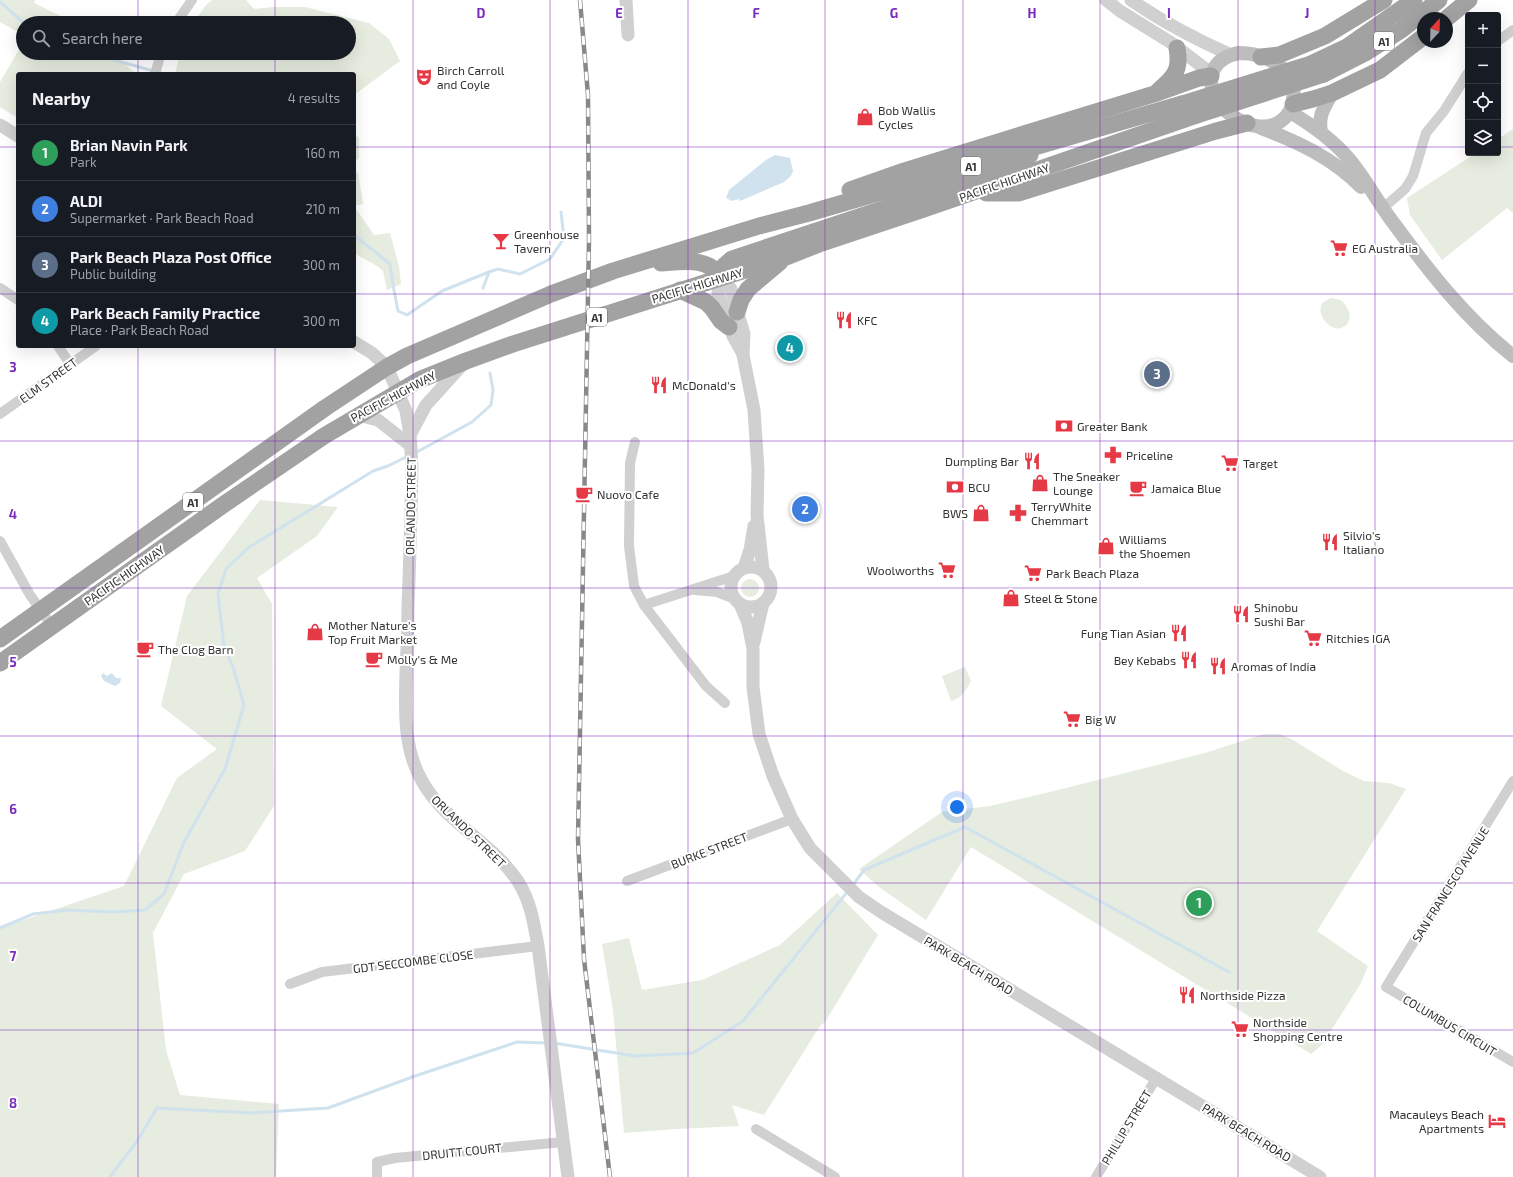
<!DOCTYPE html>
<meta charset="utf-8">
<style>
:root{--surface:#171b24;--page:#242831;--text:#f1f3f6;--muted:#9ea1a6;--line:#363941;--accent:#0b8043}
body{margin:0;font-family:"Exo 2",sans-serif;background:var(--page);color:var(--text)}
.controls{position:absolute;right:12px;top:12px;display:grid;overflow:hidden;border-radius:4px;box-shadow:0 4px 16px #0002}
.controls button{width:36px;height:36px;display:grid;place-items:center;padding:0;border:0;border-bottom:1px solid var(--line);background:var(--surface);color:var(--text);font:20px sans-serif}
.compass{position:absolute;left:1417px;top:12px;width:36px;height:36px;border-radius:50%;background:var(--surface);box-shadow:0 4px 16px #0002;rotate:22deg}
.you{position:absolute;left:957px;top:807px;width:14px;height:14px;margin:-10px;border:3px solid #fff;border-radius:50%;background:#1a73e8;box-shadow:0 0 0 6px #1a73e833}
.badge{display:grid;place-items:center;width:26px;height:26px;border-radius:50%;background:var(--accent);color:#fff;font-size:13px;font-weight:700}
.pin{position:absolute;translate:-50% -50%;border:2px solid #fff;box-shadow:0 1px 4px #0006}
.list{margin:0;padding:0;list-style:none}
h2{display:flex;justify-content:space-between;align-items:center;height:52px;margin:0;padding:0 16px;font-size:17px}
h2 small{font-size:13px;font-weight:400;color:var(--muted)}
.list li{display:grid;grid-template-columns:26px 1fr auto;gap:12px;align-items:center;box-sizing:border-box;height:56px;padding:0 16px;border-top:1px solid var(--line)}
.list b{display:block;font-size:15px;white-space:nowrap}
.list p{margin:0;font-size:13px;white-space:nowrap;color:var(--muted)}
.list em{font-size:13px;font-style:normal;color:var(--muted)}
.icon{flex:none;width:22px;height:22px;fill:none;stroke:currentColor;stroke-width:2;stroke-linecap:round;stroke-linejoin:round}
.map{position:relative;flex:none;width:1513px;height:1177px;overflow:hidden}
.search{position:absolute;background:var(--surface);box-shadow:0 4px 16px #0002;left:16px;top:16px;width:340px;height:44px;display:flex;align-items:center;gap:10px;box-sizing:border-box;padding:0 14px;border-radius:22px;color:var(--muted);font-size:15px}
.panel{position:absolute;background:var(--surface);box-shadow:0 4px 16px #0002;left:16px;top:72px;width:340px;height:276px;border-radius:4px}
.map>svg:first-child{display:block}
.green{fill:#e6ecdf}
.water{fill:#cfe2ee}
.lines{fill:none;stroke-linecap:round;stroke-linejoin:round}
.stream{stroke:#cfe2ee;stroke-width:3}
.minor{stroke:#d0d0d0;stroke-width:10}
.tertiary{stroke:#d0d0d0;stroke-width:13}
.secondary{stroke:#bdbdbd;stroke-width:14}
.trunk{stroke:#a2a2a2;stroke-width:17}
.rail-casing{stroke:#888;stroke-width:4.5}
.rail{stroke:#fff;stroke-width:3;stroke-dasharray:9;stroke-linecap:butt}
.trunk-bridge{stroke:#a2a2a2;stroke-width:17}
.grid{fill:none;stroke:#7b2cbf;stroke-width:1;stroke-opacity:0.55}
.labels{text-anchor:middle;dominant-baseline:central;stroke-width:4;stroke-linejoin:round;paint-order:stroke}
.shield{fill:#fff;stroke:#707070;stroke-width:1}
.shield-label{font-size:11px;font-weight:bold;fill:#333}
.poi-label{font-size:12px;fill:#333;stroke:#fff;text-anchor:start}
.street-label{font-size:12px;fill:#333;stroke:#fff}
.grid-label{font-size:13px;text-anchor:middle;font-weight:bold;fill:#7b2cbf;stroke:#fff;stroke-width:4;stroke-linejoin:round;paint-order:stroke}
</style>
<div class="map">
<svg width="1513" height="1177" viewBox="0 0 1513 1177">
<rect width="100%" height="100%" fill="#fff"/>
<g class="green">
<polygon points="0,0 35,0 34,3 75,23 23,23 23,35 0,22"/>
<polygon points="212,0 246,0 254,9 274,7 305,7 369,23 389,39 400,61 354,95 354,74 175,74 180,53 349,53 349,23 193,23 206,5"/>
<polygon points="23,43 23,53 113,53 136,74 18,74 18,118 0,107 0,82"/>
<polygon points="1513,129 1513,213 1507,208 1442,260 1410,215 1407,198 1476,153 1498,153 1498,139"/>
<polygon points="354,134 359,138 359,159 354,160"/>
<polygon points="358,172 363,204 354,206 354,174"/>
<polygon points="354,206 374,235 390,233 399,266 401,284 387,290 383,271 377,266 354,253"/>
<path d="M1331 298 1341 300C1364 322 1336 341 1323 318 1320 313 1320 309 1322 303Z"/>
<polygon points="260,500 338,507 317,536 257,578 272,604 274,806 245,851 184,874 153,933 166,1050 180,1095 279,1104 276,1177 0,1177 0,928 124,886 177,778 217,749 161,706 187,596"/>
<circle cx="750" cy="588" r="9"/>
<path d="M965 667 971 681C966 690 962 698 951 701L942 676Z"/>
<polygon points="1264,734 1280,734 1293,740 1343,771 1364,781 1389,783 1406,789 1317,931 1368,966 1361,983 1322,1045 1311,1054 971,847 926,920 879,887 859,869 942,812 990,806 1050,792 1205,753"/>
<polygon points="837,893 878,935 825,1022 820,1026 764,1115 732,1105 739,1126 676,1129 624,1133 613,1010 602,944 629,938 642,990 702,980 780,945"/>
</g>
<g class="water">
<polygon points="775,155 790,158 793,171 791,176 784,182 740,201 739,199 732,201 726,198 729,190 766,160"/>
<polygon points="103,673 107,676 112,673 116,678 121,678 120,683 115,686 104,681 101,676"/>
</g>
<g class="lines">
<g class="stream">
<polyline points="0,2 24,23"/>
<polyline points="52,53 71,58 111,59 164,74"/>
<polyline points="354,235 390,264 393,285 398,311 407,315 442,291 489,272"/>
<polyline points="483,288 489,272 498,269 520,274 550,259 564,238 561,212"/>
<polyline points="415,453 472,422 491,405 493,390 490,373"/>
<polyline points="853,885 864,870 965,827 1229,972"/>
<polyline points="0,928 33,914 67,910 112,912 145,910 164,894 184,842 225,769 244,705 233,667 224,647 218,593 226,569 248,548 373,471 388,466 408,456"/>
<polyline points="554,1043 635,1056 693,1053 743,1021 848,891"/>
<polyline points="110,1177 137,1141 157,1108 252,1113 328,1108 415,1076 517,1042 547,1043"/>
</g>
<g class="minor">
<polyline points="176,23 192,0"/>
<polyline points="1498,41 1513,30"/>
<polyline points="155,74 161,53"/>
<polyline points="1383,208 1405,189 1413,176 1426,133 1444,111 1468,73"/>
<polyline points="0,288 18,300"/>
<polyline points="58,346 70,364"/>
<polyline points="0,414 96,346"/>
<polyline points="635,442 630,463 629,546 634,586 644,605 706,686 725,703"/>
<polyline points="0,541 30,595 52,626"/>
<polyline points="695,590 717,592 735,599"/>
<polyline points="644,605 734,576"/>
<polyline points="1513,781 1386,987 1513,1062"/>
<polyline points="627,881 792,819"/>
<polyline points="290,984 322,972 538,946"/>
<polyline points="756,1129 835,1177"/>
<polyline points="377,1177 377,1162 395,1158 563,1142"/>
<polyline points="1096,1177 1157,1077"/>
</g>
<g class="tertiary">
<polyline points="626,0 628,35"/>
<polyline points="1106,0 1120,11 1170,42 1212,74"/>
<path d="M1131 0C1164 23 1195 39 1231 55"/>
<polyline points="0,125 18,136"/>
<polyline points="720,278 731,289 744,334 743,355 754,410 758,469 757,515 763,570"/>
<polyline points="720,278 718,293 733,336 743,354"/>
<path d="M354 342 372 353 387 367 406 411 410 435 412 467C411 513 410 560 408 606 408 628 407 650 406 672 405 709 403 748 422 781 445 823 494 843 519 883 531 903 534 924 538 946L568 1177"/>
<polyline points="358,415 378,420 411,446"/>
<polyline points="410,435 426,405 464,363"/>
<circle cx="751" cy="587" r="20"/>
<polyline points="744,568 750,550 754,526"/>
<polyline points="740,604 748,623 753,649 753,687 759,734 773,776 792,819 810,848 859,897 881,912 1320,1177"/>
<polyline points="754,642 763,603"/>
</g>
<g class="secondary">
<path d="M1239 53C1266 53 1298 69 1293 100 1292 109 1288 116 1281 121 1254 141 1198 103 1214 69 1219 59 1228 55 1239 53Z"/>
<path d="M1290 112C1312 125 1332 139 1349 159 1365 178 1377 201 1392 221 1428 270 1465 318 1513 356"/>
<path d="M1261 128C1298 142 1333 158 1361 187"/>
<path d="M1321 132C1318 115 1324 108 1332 93"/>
</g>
<g class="trunk">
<polyline points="1447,18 1469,0"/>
<polyline points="1261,57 1279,55 1325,36 1384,0"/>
<polyline points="1311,64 1347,47 1414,0"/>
<polyline points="1324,74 1365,53 1401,30 1439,0"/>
<path d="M1159 90C1175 77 1181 69 1177 48"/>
<polyline points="1293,104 1313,99 1332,93 1380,70 1423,37"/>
<polyline points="850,190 904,171 1154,94 1199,78 1211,76"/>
<polyline points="986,193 1019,193 1216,131 1247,123"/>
<path d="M661 263C681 262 710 256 720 278"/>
<polyline points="720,278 724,266 732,259 1010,167 1030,155"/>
<polyline points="680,290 706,302 712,308 721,321 729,327"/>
<polyline points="737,312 741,300 748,289 780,262"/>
<polyline points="0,639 325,408 387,367 407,356 551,294 613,271 759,226 809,213 1182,104"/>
<polyline points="0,663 223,505 324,436 419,380 466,361 513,344 786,257 819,244 924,209 1197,115"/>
</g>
<g class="rail-casing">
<polyline id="rail" points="580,0 588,95 589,240 578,839 584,959 610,1177"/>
</g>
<use href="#rail" class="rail"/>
<g class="trunk-bridge">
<polyline points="1182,104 1311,64"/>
<polyline points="1197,115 1324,74"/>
</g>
</g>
<path class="grid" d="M138 0V23M275 0V23M413 0V1177M550 0V1177M688 0V1177M825 0V1177M963 0V1177M1100 0V1177M1238 0V1177M1375 0V1177M138 53V74M275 53V74M0 147H18M354 147H1468M1498 147H1513M0 294H18M354 294H1513M138 346V1177M275 346V1177M0 441H1513M0 588H1513M0 736H1513M0 883H1513M0 1030H1513"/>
<defs>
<g id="theatre-bare" transform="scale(1.38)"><path d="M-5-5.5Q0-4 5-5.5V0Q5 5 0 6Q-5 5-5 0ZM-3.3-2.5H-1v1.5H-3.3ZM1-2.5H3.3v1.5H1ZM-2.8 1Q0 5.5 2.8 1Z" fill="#e63946" stroke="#fff" stroke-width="2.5" paint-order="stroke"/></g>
<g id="shop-bare" transform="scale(1.38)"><path d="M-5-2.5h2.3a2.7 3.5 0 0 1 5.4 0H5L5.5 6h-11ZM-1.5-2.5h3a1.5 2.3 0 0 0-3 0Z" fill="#e63946" stroke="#fff" stroke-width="2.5" paint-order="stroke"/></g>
<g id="bar-bare" transform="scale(1.38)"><path d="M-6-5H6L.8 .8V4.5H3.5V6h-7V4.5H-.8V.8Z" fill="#e63946" stroke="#fff" stroke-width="2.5" paint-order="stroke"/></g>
<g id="supermarket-bare" transform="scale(1.38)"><path d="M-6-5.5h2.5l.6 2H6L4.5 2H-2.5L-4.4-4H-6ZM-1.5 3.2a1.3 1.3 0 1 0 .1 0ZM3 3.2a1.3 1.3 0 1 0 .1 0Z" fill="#e63946" stroke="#fff" stroke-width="2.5" paint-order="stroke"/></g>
<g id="restaurant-bare" transform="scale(1.38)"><path d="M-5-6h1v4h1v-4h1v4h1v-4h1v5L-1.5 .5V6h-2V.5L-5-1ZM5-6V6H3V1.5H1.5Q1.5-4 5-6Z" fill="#e63946" stroke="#fff" stroke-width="2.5" paint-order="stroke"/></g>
<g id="bank-bare" transform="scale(1.38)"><path d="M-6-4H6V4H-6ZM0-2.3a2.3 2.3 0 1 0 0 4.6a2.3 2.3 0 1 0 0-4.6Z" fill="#e63946" stroke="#fff" stroke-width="2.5" paint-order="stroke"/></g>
<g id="pharmacy-bare" transform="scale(1.38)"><path d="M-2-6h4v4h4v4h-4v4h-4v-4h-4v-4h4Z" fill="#e63946" stroke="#fff" stroke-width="2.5" paint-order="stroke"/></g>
<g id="cafe-bare" transform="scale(1.38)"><path d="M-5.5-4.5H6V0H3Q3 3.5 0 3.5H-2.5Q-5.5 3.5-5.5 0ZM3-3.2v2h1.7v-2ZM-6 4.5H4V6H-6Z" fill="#e63946" stroke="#fff" stroke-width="2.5" paint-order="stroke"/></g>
<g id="hotel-bare" transform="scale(1.38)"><path d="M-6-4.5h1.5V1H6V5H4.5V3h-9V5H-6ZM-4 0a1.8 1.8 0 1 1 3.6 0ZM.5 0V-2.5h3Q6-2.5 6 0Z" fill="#e63946" stroke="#fff" stroke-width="2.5" paint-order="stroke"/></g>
</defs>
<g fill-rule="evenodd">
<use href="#theatre-bare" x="424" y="77"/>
<use href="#shop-bare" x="865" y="117"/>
<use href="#bar-bare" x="501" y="241"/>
<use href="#supermarket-bare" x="1339" y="248"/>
<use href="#restaurant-bare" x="844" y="320"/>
<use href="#restaurant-bare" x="659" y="385"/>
<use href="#bank-bare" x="1064" y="426"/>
<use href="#pharmacy-bare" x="1113" y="455"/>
<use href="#restaurant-bare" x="1032" y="461"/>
<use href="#supermarket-bare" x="1230" y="463"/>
<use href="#shop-bare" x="1040" y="483"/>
<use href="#bank-bare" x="955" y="487"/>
<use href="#cafe-bare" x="1138" y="488"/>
<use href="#cafe-bare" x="584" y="494"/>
<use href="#shop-bare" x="981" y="513"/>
<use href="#pharmacy-bare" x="1018" y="513"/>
<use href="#restaurant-bare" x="1330" y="542"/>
<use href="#shop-bare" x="1106" y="546"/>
<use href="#supermarket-bare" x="947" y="570"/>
<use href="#supermarket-bare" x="1033" y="573"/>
<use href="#shop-bare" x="1011" y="598"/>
<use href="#restaurant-bare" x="1241" y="614"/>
<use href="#shop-bare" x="315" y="632"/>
<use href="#restaurant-bare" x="1179" y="633"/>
<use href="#supermarket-bare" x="1313" y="638"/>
<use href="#cafe-bare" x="145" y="649"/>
<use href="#cafe-bare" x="374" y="659"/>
<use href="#restaurant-bare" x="1189" y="660"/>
<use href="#restaurant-bare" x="1218" y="666"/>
<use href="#supermarket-bare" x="1072" y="719"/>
<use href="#restaurant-bare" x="1187" y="995"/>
<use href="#supermarket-bare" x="1240" y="1029"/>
<use href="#hotel-bare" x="1497" y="1121"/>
</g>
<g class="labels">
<g class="shield">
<rect x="1374" y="32" width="20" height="18" rx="3"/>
<rect x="961" y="157" width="20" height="18" rx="3"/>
<rect x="587" y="308" width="20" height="18" rx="3"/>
<rect x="183" y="493" width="20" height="18" rx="3"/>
</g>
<g class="shield-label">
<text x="1384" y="41">A1</text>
<text x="971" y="166">A1</text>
<text x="597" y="317">A1</text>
<text x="193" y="502">A1</text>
</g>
<g class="poi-label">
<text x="437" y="70">Birch Carroll<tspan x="437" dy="14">and Coyle</tspan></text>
<text x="878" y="110">Bob Wallis<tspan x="878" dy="14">Cycles</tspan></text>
<text x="514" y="234">Greenhouse<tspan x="514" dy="14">Tavern</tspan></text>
<text x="1352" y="248">EG Australia</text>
<text x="857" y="320">KFC</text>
<text x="672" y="385">McDonald's</text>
<text x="1077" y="426">Greater Bank</text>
<text x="1126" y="455">Priceline</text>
<text x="1019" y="461" text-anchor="end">Dumpling Bar</text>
<text x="1243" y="463">Target</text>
<text x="1053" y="476">The Sneaker<tspan x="1053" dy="14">Lounge</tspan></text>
<text x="968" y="487">BCU</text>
<text x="1151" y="488">Jamaica Blue</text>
<text x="597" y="494">Nuovo Cafe</text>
<text x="1031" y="506">TerryWhite<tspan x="1031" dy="14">Chemmart</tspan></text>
<text x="968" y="513" text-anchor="end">BWS</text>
<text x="1343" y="535">Silvio's<tspan x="1343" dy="14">Italiano</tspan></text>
<text x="1119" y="539">Williams<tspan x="1119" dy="14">the Shoemen</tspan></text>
<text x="934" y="570" text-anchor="end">Woolworths</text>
<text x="1046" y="573">Park Beach Plaza</text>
<text x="1024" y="598">Steel &amp; Stone</text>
<text x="1254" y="607">Shinobu<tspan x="1254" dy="14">Sushi Bar</tspan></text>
<text x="328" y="625">Mother Nature's<tspan x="328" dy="14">Top Fruit Market</tspan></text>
<text x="1166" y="633" text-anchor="end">Fung Tian Asian</text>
<text x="1326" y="638">Ritchies IGA</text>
<text x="158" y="649">The Clog Barn</text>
<text x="387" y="659">Molly's &amp; Me</text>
<text x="1176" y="660" text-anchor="end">Bey Kebabs</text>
<text x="1231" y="666">Aromas of India</text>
<text x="1085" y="719">Big W</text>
<text x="1200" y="995">Northside Pizza</text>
<text x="1253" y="1022">Northside<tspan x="1253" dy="14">Shopping Centre</tspan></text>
<text x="1484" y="1114" text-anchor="end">Macauleys Beach<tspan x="1484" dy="14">Apartments</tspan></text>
</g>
<g class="street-label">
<text transform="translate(1004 182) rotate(-19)">PACIFIC HIGHWAY</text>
<text transform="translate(697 285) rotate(-17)">PACIFIC HIGHWAY</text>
<text transform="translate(48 380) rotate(-36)">ELM STREET</text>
<text transform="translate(393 396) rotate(-28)">PACIFIC HIGHWAY</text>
<text transform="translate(410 506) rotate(-89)">ORLANDO STREET</text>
<text transform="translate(124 575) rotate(-35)">PACIFIC HIGHWAY</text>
<text transform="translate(469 831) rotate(44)">ORLANDO STREET</text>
<text transform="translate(709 850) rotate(-21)">BURKE STREET</text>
<text transform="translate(1450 884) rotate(-58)">SAN FRANCISCO AVENUE</text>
<text transform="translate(413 961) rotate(-7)">GDT SECCOMBE CLOSE</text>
<text transform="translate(969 965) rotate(31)">PARK BEACH ROAD</text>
<text transform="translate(1450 1025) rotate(31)">COLUMBUS CIRCUIT</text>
<text transform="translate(1126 1127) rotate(-59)">PHILLIP STREET</text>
<text transform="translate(1247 1132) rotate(31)">PARK BEACH ROAD</text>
<text transform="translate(462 1151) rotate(-6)">DRUITT COURT</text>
</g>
</g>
<g class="grid-label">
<text x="481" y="18">D</text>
<text x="619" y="18">E</text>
<text x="756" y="18">F</text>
<text x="894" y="18">G</text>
<text x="1032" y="18">H</text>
<text x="1169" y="18">I</text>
<text x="1307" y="18">J</text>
<text x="13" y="372">3</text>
<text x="13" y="519">4</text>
<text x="13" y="667">5</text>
<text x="13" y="814">6</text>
<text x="13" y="961">7</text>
<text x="13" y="1108">8</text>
</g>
</svg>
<div class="controls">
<button>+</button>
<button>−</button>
<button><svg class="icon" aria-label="locate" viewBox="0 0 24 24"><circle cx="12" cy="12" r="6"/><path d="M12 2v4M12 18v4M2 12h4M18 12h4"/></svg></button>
<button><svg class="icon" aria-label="layers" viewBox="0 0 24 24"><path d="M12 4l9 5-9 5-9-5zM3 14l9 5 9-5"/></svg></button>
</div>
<svg class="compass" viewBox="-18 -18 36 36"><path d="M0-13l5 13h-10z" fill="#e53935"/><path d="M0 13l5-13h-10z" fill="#9ea1a6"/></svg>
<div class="you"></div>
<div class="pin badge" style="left:1199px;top:903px;background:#2e9e5b">1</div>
<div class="pin badge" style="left:805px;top:509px;background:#3f7fe0">2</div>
<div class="pin badge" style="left:1157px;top:374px;background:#5c6f8a">3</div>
<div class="pin badge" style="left:790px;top:348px;background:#0f9aa8">4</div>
<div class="search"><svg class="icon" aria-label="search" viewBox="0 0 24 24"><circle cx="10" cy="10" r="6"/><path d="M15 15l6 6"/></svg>Search here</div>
<section class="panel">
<h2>Nearby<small>4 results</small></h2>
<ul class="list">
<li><span class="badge" style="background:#2e9e5b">1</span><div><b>Brian Navin Park</b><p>Park</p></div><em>160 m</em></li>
<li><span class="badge" style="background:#3f7fe0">2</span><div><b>ALDI</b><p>Supermarket · Park Beach Road</p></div><em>210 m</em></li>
<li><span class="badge" style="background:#5c6f8a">3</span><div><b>Park Beach Plaza Post Office</b><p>Public building</p></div><em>300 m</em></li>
<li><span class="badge" style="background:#0f9aa8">4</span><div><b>Park Beach Family Practice</b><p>Place · Park Beach Road</p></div><em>300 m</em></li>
</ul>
</section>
</div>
